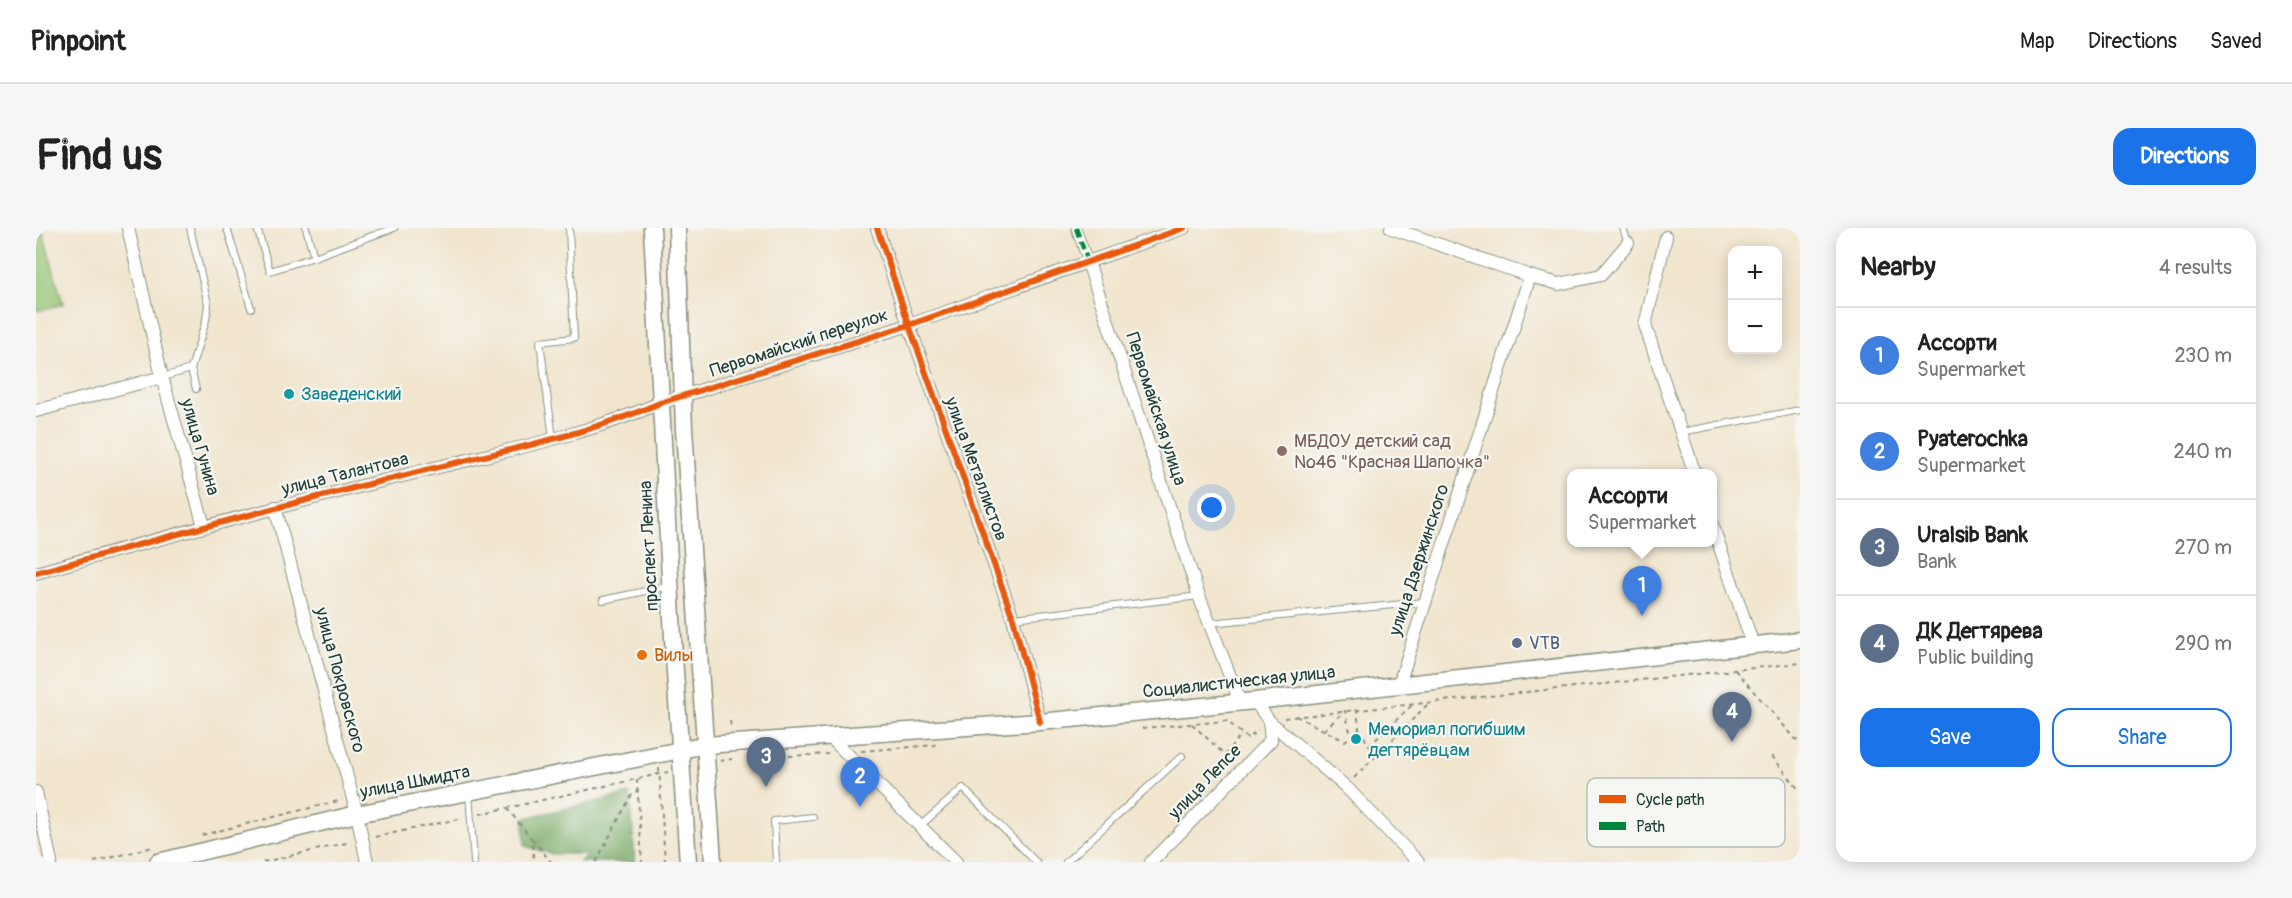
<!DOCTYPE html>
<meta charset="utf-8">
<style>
:root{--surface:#fff;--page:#f6f6f6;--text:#222;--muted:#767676;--line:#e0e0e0;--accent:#1a73e8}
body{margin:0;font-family:Pangolin,sans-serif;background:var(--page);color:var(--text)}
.controls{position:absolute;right:18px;top:18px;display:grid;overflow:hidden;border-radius:12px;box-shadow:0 3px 15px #0003}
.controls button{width:54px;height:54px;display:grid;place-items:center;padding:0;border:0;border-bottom:2px solid var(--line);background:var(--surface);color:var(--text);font:30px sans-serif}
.you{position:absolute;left:1176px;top:280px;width:21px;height:21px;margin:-15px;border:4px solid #fff;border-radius:50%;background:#1a73e8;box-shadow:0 0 0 9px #1a73e833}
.badge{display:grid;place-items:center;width:39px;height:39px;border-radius:50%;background:var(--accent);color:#fff;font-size:20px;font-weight:700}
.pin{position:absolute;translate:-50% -50px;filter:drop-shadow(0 2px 3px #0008)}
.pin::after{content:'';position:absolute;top:32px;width:21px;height:18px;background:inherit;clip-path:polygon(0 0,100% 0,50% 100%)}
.popup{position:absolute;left:1531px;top:241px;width:150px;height:78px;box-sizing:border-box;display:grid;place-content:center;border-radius:12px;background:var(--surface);filter:drop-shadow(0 2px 4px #0005);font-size:20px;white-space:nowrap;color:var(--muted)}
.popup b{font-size:22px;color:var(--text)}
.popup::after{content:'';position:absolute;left:50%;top:100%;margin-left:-12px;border:12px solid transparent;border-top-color:var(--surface)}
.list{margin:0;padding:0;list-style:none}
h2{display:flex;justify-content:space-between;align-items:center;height:78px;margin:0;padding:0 24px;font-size:26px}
h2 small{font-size:20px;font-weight:400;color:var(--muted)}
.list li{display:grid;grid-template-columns:39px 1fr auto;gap:18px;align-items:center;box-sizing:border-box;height:96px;padding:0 24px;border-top:2px solid var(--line)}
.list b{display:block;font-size:22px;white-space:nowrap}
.list p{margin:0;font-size:20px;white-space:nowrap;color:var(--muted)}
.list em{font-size:20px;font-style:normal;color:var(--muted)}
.actions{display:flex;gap:12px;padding:18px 24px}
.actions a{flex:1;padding:14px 0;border:2px solid var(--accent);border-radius:18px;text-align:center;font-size:21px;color:var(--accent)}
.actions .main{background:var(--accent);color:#fff}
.map{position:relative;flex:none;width:1764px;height:634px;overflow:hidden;border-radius:18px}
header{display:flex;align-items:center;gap:36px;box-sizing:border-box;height:84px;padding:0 30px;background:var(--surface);border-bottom:2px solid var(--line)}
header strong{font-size:28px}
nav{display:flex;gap:33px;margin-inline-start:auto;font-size:21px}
.intro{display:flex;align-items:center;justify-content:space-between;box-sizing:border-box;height:144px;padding:0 36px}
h1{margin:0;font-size:42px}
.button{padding:15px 27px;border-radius:18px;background:var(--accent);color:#fff;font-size:21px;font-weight:700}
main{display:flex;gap:36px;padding:0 36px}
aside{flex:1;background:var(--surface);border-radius:18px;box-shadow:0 3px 15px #0003}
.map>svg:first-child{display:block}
.green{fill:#97c574;stroke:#5b8154;stroke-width:1.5}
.forest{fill:#79aa66;stroke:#4c744d;stroke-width:1.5}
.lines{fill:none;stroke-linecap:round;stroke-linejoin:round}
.service-casing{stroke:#889180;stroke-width:8}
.pedestrian-casing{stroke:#889180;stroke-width:11}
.minor-casing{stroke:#889180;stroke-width:14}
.secondary-casing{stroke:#889180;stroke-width:19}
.path{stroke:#889180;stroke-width:2;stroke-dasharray:4.5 4.5;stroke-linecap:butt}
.service{stroke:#fff;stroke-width:6}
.pedestrian{stroke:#fff;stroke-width:9}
.minor{stroke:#fff;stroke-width:12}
.secondary{stroke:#fff;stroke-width:16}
.quiet{stroke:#00873e;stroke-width:4.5;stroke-dasharray:9 4.5;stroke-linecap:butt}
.cycleway-casing{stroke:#f6f6f2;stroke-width:10}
.cycleway{stroke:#e8590c;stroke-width:6}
.culture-dot{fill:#0f9aa8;stroke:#f6f6f2;stroke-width:2}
.education-dot{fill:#8d6e63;stroke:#f6f6f2;stroke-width:2}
.service-dot{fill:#5c6f8a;stroke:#f6f6f2;stroke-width:2}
.food-dot{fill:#e8710a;stroke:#f6f6f2;stroke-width:2}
.labels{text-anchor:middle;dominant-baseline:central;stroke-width:4.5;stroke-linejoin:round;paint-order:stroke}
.street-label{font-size:18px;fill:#1f3d34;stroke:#f6f6f2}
.culture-label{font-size:18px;fill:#0d838f;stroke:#f6f6f2;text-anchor:start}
.education-label{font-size:18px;fill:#785e54;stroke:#f6f6f2;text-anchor:start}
.service-label{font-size:18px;fill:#4e5e75;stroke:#f6f6f2;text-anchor:start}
.food-label{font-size:18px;fill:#c56008;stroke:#f6f6f2;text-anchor:start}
.key{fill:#f6f6f2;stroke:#b6beb9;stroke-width:1.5}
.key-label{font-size:16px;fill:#1f3d34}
</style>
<header>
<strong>Pinpoint</strong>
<nav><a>Map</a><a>Directions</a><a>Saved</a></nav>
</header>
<div class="intro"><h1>Find us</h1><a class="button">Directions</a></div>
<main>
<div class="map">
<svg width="1764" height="634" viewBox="0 0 1764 634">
<rect width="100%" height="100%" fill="#f6f6f2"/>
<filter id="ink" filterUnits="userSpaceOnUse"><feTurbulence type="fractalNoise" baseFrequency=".0167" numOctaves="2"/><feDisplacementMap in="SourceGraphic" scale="12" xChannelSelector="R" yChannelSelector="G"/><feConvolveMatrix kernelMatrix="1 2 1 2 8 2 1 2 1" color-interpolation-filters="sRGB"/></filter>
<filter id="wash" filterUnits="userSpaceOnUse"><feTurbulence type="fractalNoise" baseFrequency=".008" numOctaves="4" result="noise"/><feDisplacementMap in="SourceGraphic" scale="24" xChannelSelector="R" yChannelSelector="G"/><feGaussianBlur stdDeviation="1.35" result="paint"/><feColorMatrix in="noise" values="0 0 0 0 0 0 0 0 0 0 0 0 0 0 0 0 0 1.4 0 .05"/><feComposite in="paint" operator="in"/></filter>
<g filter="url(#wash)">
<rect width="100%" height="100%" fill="#f1e5cd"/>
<polygon class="green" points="7,5 27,76 0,83 0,7"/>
<polygon class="forest" points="594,566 599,634 544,634 551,626 516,626 489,618 488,590"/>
</g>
<g filter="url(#ink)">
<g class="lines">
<g class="service-casing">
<g id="service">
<polyline points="154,0 172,76 170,92 155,141 160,161"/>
<polyline points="191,0 215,80"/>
<polyline points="221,0 234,43 278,29 358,0"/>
<polyline points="270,0 278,29"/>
<polyline points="1587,0 1592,15"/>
<polyline points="127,149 155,141"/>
<polyline points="1645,204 1764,182"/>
<polyline points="517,210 504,114 538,110 533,0"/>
<polyline points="567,372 634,358"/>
<polyline points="978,390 1163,368"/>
<polyline points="1174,395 1388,374"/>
<polyline points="433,566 438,634"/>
<polyline points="884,598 927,560 1000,634"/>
<polyline points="740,634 738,593 777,589"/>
<polyline points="1030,634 1146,528"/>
</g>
</g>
<g class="pedestrian-casing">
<polyline id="pedestrian" points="1040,0 1052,34"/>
</g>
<g class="minor-casing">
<g id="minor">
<polyline points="92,0 126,149 168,298"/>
<polyline points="841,0 873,97 977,390 1004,494"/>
<polyline points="1355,0 1494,48 1523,56 1565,47 1592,15"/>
<polyline points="1630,9 1609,97 1659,246"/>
<polyline points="1052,34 1163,368 1204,474"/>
<polyline points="0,183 126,149"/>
<polyline points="239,279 321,586 331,634"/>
<polyline points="1676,296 1717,417"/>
<path d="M0 345C122 311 243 278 366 248 452 226 543 210 624 175L873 97 1148 0"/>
<polyline points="1363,456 1494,48"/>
<polyline points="1219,473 1233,493 1310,559 1382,634"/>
<polyline points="793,508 920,634"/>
<polyline points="0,564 15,634"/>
<polyline points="1115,634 1235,512 1233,493"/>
</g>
</g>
<g class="secondary-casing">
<g id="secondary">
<polyline points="616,0 638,429 652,634"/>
<polyline points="641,0 648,201 677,634"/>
<polyline points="122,634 321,586 670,517 1004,494 1219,473 1764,412"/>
</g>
</g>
<g class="path">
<polyline points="1699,442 1764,516"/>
<polyline points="1260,488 1309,513 1323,501 1321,481"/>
<polyline points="1248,490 1764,435"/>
<polyline points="694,493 695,501"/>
<polyline points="1156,496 1189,527"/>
<polyline points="1106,500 1191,493 1212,511 1222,502"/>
<polyline points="1323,501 1340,528"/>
<polyline points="1288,502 1309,483 1315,508"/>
<polyline points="1333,518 1377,476"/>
<polyline points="825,523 900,517"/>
<polyline points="1736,528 1764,563"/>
<polyline points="717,530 792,526"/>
<polyline points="684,533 696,531"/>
<polyline points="623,540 629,634"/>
<polyline points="1183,545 1189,527 1205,506"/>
<polyline points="1318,550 1394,474"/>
<polyline points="601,551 606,634"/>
<polyline points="471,580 496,611 498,634"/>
<polyline points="444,586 632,544"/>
<polyline points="166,607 306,572"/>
<polyline points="339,609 427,590"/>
<polyline points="496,611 515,634"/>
<polyline points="58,634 117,619"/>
<polyline points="227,634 315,614"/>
<polyline points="560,634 595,568 602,562"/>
</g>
<use href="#service" class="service"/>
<use href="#pedestrian" class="pedestrian"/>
<use href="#minor" class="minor"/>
<use href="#secondary" class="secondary"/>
<polyline class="quiet" points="1040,0 1052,34"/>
<g class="cycleway-casing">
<g id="cycleway">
<polyline points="841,0 873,97 977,390 1004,494"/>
<path d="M0 345C122 311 243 278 366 248 452 226 543 210 624 175L873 97 1148 0"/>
</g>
</g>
<use href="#cycleway" class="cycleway"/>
</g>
</g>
<g class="culture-dot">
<circle cx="253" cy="166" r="6"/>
<circle cx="1320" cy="511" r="6"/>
</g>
<circle class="education-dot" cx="1246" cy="223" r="6"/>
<circle class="service-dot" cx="1481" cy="415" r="6"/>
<circle class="food-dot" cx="606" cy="427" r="6"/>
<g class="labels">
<g class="street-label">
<text transform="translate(763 115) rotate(-18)">Первомайский переулок</text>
<text transform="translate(1120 181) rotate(72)">Первомайская улица</text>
<text transform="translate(164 219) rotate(74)">улица Гунина</text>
<text transform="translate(940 241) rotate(70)">улица Металлистов</text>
<text transform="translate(309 246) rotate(-14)">улица Талантова</text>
<text transform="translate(613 318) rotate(-93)">проспект Ленина</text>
<text transform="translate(1383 332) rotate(-72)">улица Дзержинского</text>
<text transform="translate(304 452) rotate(75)">улица Покровского</text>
<text transform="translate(1203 454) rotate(-6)">Социалистическая улица</text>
<text transform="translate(379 554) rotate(-11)">улица Шмидта</text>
<text transform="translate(1169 554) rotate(-46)">улица Лепсе</text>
</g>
<g class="culture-label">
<text x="265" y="166">Заведенский</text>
<text x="1332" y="501">Мемориал погибшим<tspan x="1332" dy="21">дегтярёвцам</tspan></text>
</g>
<g class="education-label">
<text x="1258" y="213">МБДОУ детский сад<tspan x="1258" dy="21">№46 "Красная Шапочка"</tspan></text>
</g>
<g class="service-label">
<text x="1493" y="415">VTB</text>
</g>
<g class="food-label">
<text x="618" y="427">Вилы</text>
</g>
</g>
<rect x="1551" y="550" width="198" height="69" rx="9" class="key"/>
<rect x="1563" y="567" width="27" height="8" fill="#e8590c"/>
<rect x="1563" y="594" width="27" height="8" fill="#00873e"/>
<g class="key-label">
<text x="1600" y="577">Cycle path</text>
<text x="1600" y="604">Path</text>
</g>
</svg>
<div class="controls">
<button>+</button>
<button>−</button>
</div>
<div class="you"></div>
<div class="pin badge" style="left:1606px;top:388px;background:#3f7fe0">1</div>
<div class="popup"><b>Ассорти</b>Supermarket</div>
<div class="pin badge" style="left:824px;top:579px;background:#3f7fe0">2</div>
<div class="pin badge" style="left:730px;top:559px;background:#5c6f8a">3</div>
<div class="pin badge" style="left:1696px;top:514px;background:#5c6f8a">4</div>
</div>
<aside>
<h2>Nearby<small>4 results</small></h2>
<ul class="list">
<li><span class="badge" style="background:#3f7fe0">1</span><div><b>Ассорти</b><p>Supermarket</p></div><em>230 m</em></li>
<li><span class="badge" style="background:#3f7fe0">2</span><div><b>Pyaterochka</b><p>Supermarket</p></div><em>240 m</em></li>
<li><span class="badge" style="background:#5c6f8a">3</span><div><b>Uralsib Bank</b><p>Bank</p></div><em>270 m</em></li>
<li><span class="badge" style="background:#5c6f8a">4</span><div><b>ДК Дегтярева</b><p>Public building</p></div><em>290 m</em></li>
</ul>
<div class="actions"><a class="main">Save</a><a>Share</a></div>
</aside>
</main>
